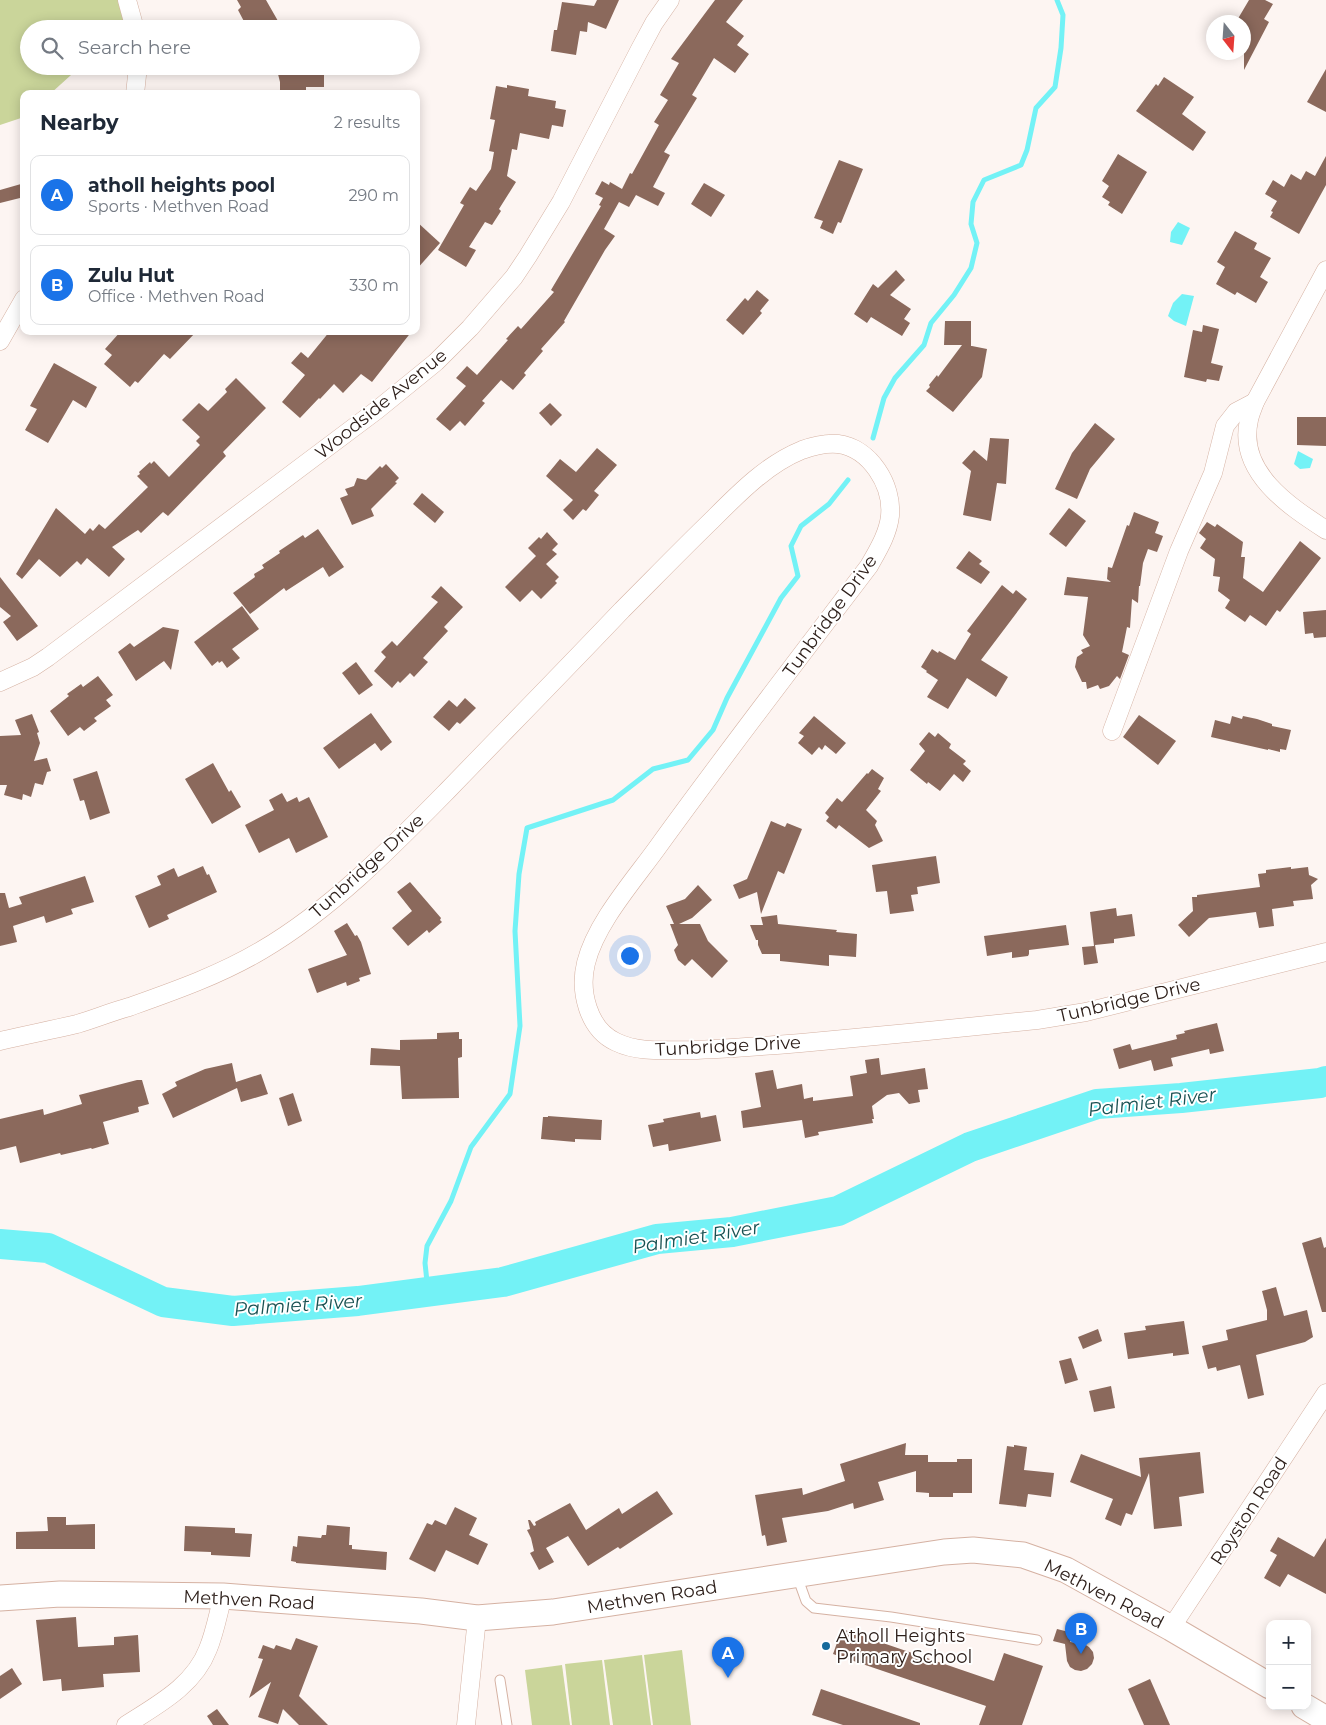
<!DOCTYPE html>
<meta charset="utf-8">
<style>
:root{--surface:#fff;--page:#f6f6f7;--text:#1f2937;--muted:#747a83;--line:#e0e1e3;--accent:#1a73e8}
body{margin:0;font-family:Montserrat,sans-serif;background:var(--page);color:var(--text)}
.controls{position:absolute;right:15px;bottom:15px;display:grid;overflow:hidden;border-radius:10px;box-shadow:0 2px 12px #0003}
.controls button{width:45px;height:45px;display:grid;place-items:center;padding:0;border:0;border-bottom:1px solid var(--line);background:var(--surface);color:var(--text);font:25px sans-serif}
.compass{position:absolute;left:1206px;top:15px;width:45px;height:45px;border-radius:50%;background:var(--surface);box-shadow:0 2px 12px #0003;rotate:163deg}
.you{position:absolute;left:629px;top:955px;width:18px;height:18px;margin:-12px;border:4px solid #fff;border-radius:50%;background:#1a73e8;box-shadow:0 0 0 8px #1a73e833}
.badge{display:grid;place-items:center;width:32px;height:32px;border-radius:50%;background:var(--accent);color:#fff;font-size:16px;font-weight:700}
.pin{position:absolute;translate:-50% -41px;filter:drop-shadow(0 1px 2px #0008)}
.pin::after{content:'';position:absolute;top:26px;width:18px;height:15px;background:inherit;clip-path:polygon(0 0,100% 0,50% 100%)}
.list{margin:0;padding:0;list-style:none}
h2{display:flex;justify-content:space-between;align-items:center;height:65px;margin:0;padding:0 20px;font-size:21px}
h2 small{font-size:16px;font-weight:400;color:var(--muted)}
.list li{display:grid;grid-template-columns:32px 1fr auto;gap:15px;align-items:center;box-sizing:border-box;height:80px;margin:0 10px 10px;padding:0 10px;border:1px solid var(--line);border-radius:10px}
.list b{display:block;font-size:19px;white-space:nowrap}
.list p{margin:0;font-size:16px;white-space:nowrap;color:var(--muted)}
.list em{font-size:16px;font-style:normal;color:var(--muted)}
.icon{flex:none;width:28px;height:28px;fill:none;stroke:currentColor;stroke-width:2;stroke-linecap:round;stroke-linejoin:round}
.map{position:relative;flex:none;width:1326px;height:1725px;overflow:hidden}
.search{position:absolute;background:var(--surface);box-shadow:0 2px 12px #0003;left:20px;top:20px;width:400px;height:55px;display:flex;align-items:center;gap:12px;box-sizing:border-box;padding:0 18px;border-radius:28px;color:var(--muted);font-size:19px}
.panel{position:absolute;background:var(--surface);box-shadow:0 2px 12px #0003;left:20px;top:90px;width:400px;height:245px;border-radius:10px}
.map>svg:first-child{display:block}
.green{fill:#cad59a}
.water{fill:#73f2f6}
.lines{fill:none;stroke-linecap:round;stroke-linejoin:round}
.stream{stroke:#73f2f6;stroke-width:5}
.river{stroke:#73f2f6;stroke-width:30}
.building{fill:#8b695c}
.lane-casing{stroke:#d5b1a2;stroke-width:11}
.street-casing{stroke:#d5b1a2;stroke-width:19}
.secondary-casing{stroke:#d5b1a2;stroke-width:27}
.lane{stroke:#fff;stroke-width:9}
.street{stroke:#fff;stroke-width:18}
.secondary{stroke:#fff;stroke-width:25}
.poi-dot{fill:#176b9c;stroke:#fff;stroke-width:2}
.labels{text-anchor:middle;dominant-baseline:central;stroke-width:4;stroke-linejoin:round;paint-order:stroke}
.street-label{font-size:18px;fill:#2e201b;stroke:#fff}
.poi-label{font-size:18px;fill:#2e201b;stroke:#fff;text-anchor:start}
.water-label{font-size:19px;font-style:italic;fill:#185152;stroke:#fff}
</style>
<div class="map">
<svg width="1326" height="1725" viewBox="0 0 1326 1725">
<rect width="100%" height="100%" fill="#fdf5f2"/>
<g class="green">
<polygon points="0,0 127,0 133,20 124,29 29,29 29,66 81,66 50,94 24,94 24,117 0,125"/>
<polygon points="682,1650 691,1725 653,1725 644,1655"/>
<polygon points="642,1655 651,1725 613,1725 604,1660"/>
<polygon points="602,1660 610,1725 572,1725 565,1664"/>
<polygon points="562,1665 570,1725 532,1725 525,1670"/>
</g>
<g class="water">
<polygon points="1178,222 1190,228 1182,245 1170,242 1171,232"/>
<polygon points="1182,294 1194,296 1186,326 1174,321 1168,316 1173,303"/>
<polygon points="1298,451 1313,459 1310,468 1300,469 1294,464"/>
</g>
<g class="lines">
<g class="stream">
<polyline points="873,438 884,398 895,378 924,345 931,323 954,295 971,268 977,243 971,224 973,202 984,180 1021,165 1027,150 1036,108 1055,87 1061,48 1063,15 1057,0"/>
<polyline points="428,1291 425,1263 427,1246 451,1201 471,1147 510,1094 520,1026 515,931 519,874 527,828 613,800 653,769 688,760 713,730 727,698 781,598 798,576 791,546 801,526 829,504 848,480"/>
</g>
<polyline class="river" points="0,1244 48,1248 163,1302 233,1311 358,1301 503,1282 657,1239 732,1232 838,1211 970,1147 1097,1104 1181,1098 1320,1083 1326,1081"/>
</g>
<g class="building">
<polygon points="237,0 266,0 278,21 266,29 248,29 238,10 241,7"/>
<polygon points="597,0 619,0 606,29 588,22 587,32 580,31 576,55 551,51 554,30 557,30 562,2 594,6"/>
<polygon points="715,0 743,0 726,22 744,36 737,45 749,54 735,73 714,58 692,95 697,98 664,152 670,155 653,187 665,193 658,206 636,195 629,207 619,202 604,229 615,236 605,250 564,321 565,322 541,349 543,351 524,373 526,375 513,390 501,380 482,401 485,403 465,426 460,421 450,431 436,419 466,386 456,378 467,366 477,375 508,340 506,339 518,326 521,329 554,292 551,290 601,206 599,205 603,198 595,194 602,181 609,185 610,182 622,189 630,173 632,174 659,125 654,122 668,100 660,95 679,63 671,59"/>
<polygon points="1249,0 1265,0 1273,4 1264,19 1269,22 1244,70 1244,22 1236,22"/>
<polygon points="276,66 324,67 324,87 306,87 306,94 280,94 280,82"/>
<polygon points="1326,69 1326,112 1307,102"/>
<polygon points="1164,77 1194,97 1182,114 1206,132 1193,151 1136,111 1156,84 1158,86"/>
<polygon points="507,85 529,89 528,96 556,101 555,108 566,110 563,127 552,125 549,139 520,133 517,150 512,149 507,176 516,182 499,209 501,211 492,225 485,222 469,247 476,250 466,267 438,250 464,205 460,203 470,187 476,191 491,169 494,152 489,151 495,120 490,119 496,86 507,88"/>
<polygon points="1118,154 1147,172 1122,214 1108,205 1110,202 1102,197 1109,186 1102,181"/>
<polygon points="1326,156 1326,185 1299,234 1270,217 1273,212 1271,211 1277,201 1265,194 1273,180 1284,187 1291,174 1301,180 1306,171 1315,176"/>
<polygon points="839,160 863,169 841,223 838,222 833,234 820,228 823,221 814,218"/>
<polygon points="704,183 725,195 711,217 691,204"/>
<polygon points="21,184 24,197 0,203 0,190"/>
<polygon points="416,221 440,243 416,270"/>
<polygon points="1235,231 1257,243 1254,249 1271,258 1260,277 1268,282 1256,303 1237,292 1235,295 1216,284 1225,267 1217,262"/>
<polygon points="896,270 905,280 890,295 911,309 904,319 910,323 902,336 871,317 867,323 854,314 873,284 878,288"/>
<polygon points="757,290 769,300 760,311 762,313 743,335 726,320 745,298 748,301"/>
<polygon points="945,321 971,321 971,346 967,345 987,349 982,377 953,412 926,391 930,387 929,385 937,375 938,377 962,345 944,345"/>
<polygon points="1203,325 1219,329 1211,363 1223,366 1219,381 1207,379 1206,382 1184,377 1193,330 1202,332"/>
<polygon points="121,331 197,331 170,359 164,354 138,383 135,381 130,387 104,364 112,355 105,349"/>
<polygon points="330,331 412,331 372,382 361,374 343,393 334,384 320,399 319,398 300,418 282,402 305,375 291,363 301,352 308,358"/>
<polygon points="54,363 97,387 86,408 73,400 48,443 25,430 37,409 30,406"/>
<polygon points="236,378 266,408 223,452 226,456 168,516 163,512 141,533 138,530 112,547 125,559 109,577 87,558 81,565 77,561 60,577 39,559 22,579 16,574 56,508 85,534 90,528 93,531 99,524 105,529 148,487 137,476 140,474 139,472 150,462 151,464 154,461 169,477 200,445 196,441 200,437 182,420 199,403 208,411 227,392 225,389"/>
<polygon points="550,403 562,415 551,426 539,413"/>
<polygon points="1297,417 1326,417 1326,446 1297,445"/>
<polygon points="1095,423 1115,439 1090,469 1077,499 1055,489 1072,453"/>
<polygon points="990,438 1009,439 1006,484 997,483 991,521 963,515 971,471 962,463 974,450 987,461"/>
<polygon points="597,448 617,465 594,491 599,495 586,511 583,509 573,520 563,510 573,500 546,476 560,459 576,472"/>
<polygon points="386,464 399,478 395,482 397,483 371,509 374,516 352,525 340,498 348,495 345,489 354,486 357,478 366,480 380,466 382,468"/>
<polygon points="422,493 444,512 435,523 413,504"/>
<polygon points="1069,508 1086,521 1066,547 1049,534"/>
<polygon points="1134,512 1159,522 1155,533 1163,536 1157,552 1148,549 1143,563 1140,586 1139,586 1138,603 1132,599 1130,628 1127,627 1122,652 1129,655 1120,679 1117,676 1109,686 1100,689 1098,685 1087,689 1086,682 1082,682 1075,667 1077,657 1083,653 1081,650 1090,646 1083,635 1088,597 1064,595 1067,577 1111,582 1107,579 1108,567 1112,568 1127,525 1129,526"/>
<polygon points="1207,522 1215,527 1217,524 1243,542 1241,557 1245,557 1243,578 1263,592 1300,541 1321,558 1280,612 1277,610 1266,626 1250,615 1245,622 1225,608 1230,600 1218,591 1220,577 1213,576 1215,559 1200,548 1206,539 1199,533"/>
<polygon points="318,529 344,567 329,577 323,567 286,591 284,588 250,614 233,593 255,577 254,574 264,568 262,565 280,553 279,551 303,535 305,538"/>
<polygon points="547,532 558,544 552,550 557,554 546,564 559,577 555,581 557,583 541,599 532,590 520,602 505,587 536,556 528,548 539,537 541,539"/>
<polygon points="969,551 982,561 979,564 990,572 981,584 956,568"/>
<polygon points="0,577 38,626 17,641 3,622 11,616 0,607"/>
<polygon points="1002,585 1013,594 1016,590 1027,599 981,660 1008,677 996,697 967,678 948,709 927,697 938,680 926,672 927,671 921,667 932,649 938,653 939,651 955,660 971,634 967,631"/>
<polygon points="441,586 463,607 444,627 448,631 423,658 428,662 414,677 410,673 400,683 398,681 392,688 374,671 386,657 381,652 392,641 397,646 438,602 431,597"/>
<polygon points="242,606 259,629 232,649 240,658 227,668 222,661 219,663 218,661 212,666 194,642"/>
<polygon points="1326,610 1326,637 1314,638 1313,633 1305,634 1303,612"/>
<polygon points="163,627 179,630 171,670 164,661 136,681 118,652 130,643 134,647"/>
<polygon points="356,662 373,685 359,695 342,673"/>
<polygon points="98,676 113,695 106,700 111,706 94,718 97,721 84,731 80,727 68,736 50,711 69,696 67,694 81,684 83,687"/>
<polygon points="465,698 476,708 460,724 457,722 449,731 433,717 449,700 457,707"/>
<polygon points="371,713 392,742 381,751 375,743 339,769 323,748"/>
<polygon points="32,714 39,732 37,733 40,743 34,761 47,758 51,771 47,772 43,785 35,783 31,797 23,794 22,800 4,795 7,785 0,785 0,736 21,735 15,720"/>
<polygon points="1139,715 1176,741 1158,765 1123,737"/>
<polygon points="814,716 846,743 836,754 825,745 822,750 819,747 812,755 798,743 804,736 799,733"/>
<polygon points="1232,716 1242,719 1243,716 1257,719 1272,724 1272,726 1291,730 1286,750 1280,749 1280,752 1268,749 1268,750 1211,737 1215,720 1230,724"/>
<polygon points="929,732 935,737 938,733 951,744 949,748 966,761 963,764 971,771 963,782 954,774 940,791 928,782 927,784 910,770 925,751 919,744"/>
<polygon points="213,763 229,792 231,790 241,807 212,824 185,779"/>
<polygon points="872,769 884,778 878,789 881,791 866,810 877,821 875,825 883,841 869,848 839,825 836,829 826,821 829,817 825,813 837,798 842,802 867,773 868,774"/>
<polygon points="97,771 110,813 90,820 84,800 80,801 73,779"/>
<polygon points="282,793 287,802 297,797 299,802 309,797 328,837 296,853 289,838 259,853 245,825 274,810 269,800"/>
<polygon points="771,821 785,827 787,823 802,829 784,874 778,871 761,914 757,892 739,899 733,885 747,879"/>
<polygon points="936,856 940,883 917,887 918,894 911,895 914,911 890,914 887,891 876,892 872,865"/>
<polygon points="203,866 207,875 209,874 217,892 167,915 169,919 149,928 135,896 161,885 157,876 174,868 178,877"/>
<polygon points="1291,867 1291,869 1308,867 1309,875 1318,879 1311,885 1313,899 1293,901 1294,906 1272,909 1274,926 1259,928 1256,912 1209,918 1189,937 1178,925 1193,911 1192,897 1197,897 1197,895 1260,887 1258,874 1266,873 1266,870"/>
<polygon points="85,876 94,902 71,909 73,914 46,923 44,916 13,926 17,942 0,946 0,893 5,893 9,908 22,904 19,897"/>
<polygon points="410,882 441,918 440,920 442,922 429,933 427,930 408,946 392,928 412,911 397,892"/>
<polygon points="698,885 712,900 692,918 679,924 700,924 708,941 728,961 712,978 692,959 685,966 678,960 674,950 678,945 670,924 674,924 666,906 685,899"/>
<polygon points="1116,908 1117,916 1132,914 1135,936 1114,939 1114,943 1095,945 1098,963 1084,965 1082,947 1094,946 1090,912"/>
<polygon points="777,915 778,924 837,930 836,932 857,934 856,957 829,955 829,966 780,961 780,954 762,954 758,945 758,940 756,940 750,925 763,925 761,917"/>
<polygon points="347,923 355,936 357,935 361,942 371,974 359,978 360,981 347,986 346,982 317,993 308,969 347,955 334,931"/>
<polygon points="1066,925 1069,945 1029,950 1029,954 1028,956 1012,958 1012,952 987,956 984,936"/>
<polygon points="1217,1023 1224,1051 1210,1054 1209,1049 1171,1058 1173,1066 1154,1071 1151,1060 1119,1069 1113,1049 1130,1044 1132,1050 1177,1039 1176,1035 1185,1033 1184,1031"/>
<polygon points="459,1032 459,1039 462,1039 462,1057 458,1058 459,1098 402,1099 400,1066 370,1065 371,1048 400,1050 400,1040 437,1039 437,1033"/>
<polygon points="879,1058 881,1075 925,1068 928,1089 918,1090 920,1102 909,1104 899,1093 887,1095 872,1106 874,1119 872,1119 873,1123 818,1132 819,1135 805,1138 802,1120 743,1128 741,1111 761,1107 755,1073 773,1070 777,1089 802,1084 804,1099 813,1097 813,1101 853,1096 850,1076 867,1073 865,1060"/>
<polygon points="232,1063 236,1082 261,1074 268,1094 241,1102 237,1088 173,1118 162,1094 177,1086 175,1082 205,1069"/>
<polygon points="137,1080 142,1080 149,1104 138,1107 139,1112 103,1122 109,1144 92,1149 91,1148 61,1155 60,1153 20,1163 16,1146 0,1150 0,1119 43,1109 44,1115 82,1104 79,1095"/>
<polygon points="293,1093 302,1121 288,1126 279,1098"/>
<polygon points="700,1112 701,1118 716,1115 721,1141 669,1151 668,1144 653,1147 648,1125 664,1122 663,1119"/>
<polygon points="548,1116 602,1120 601,1140 575,1139 575,1142 541,1139 543,1117 548,1117"/>
<polygon points="1321,1237 1324,1248 1326,1247 1326,1312 1322,1312 1302,1243"/>
<polygon points="1276,1287 1284,1316 1307,1310 1313,1337 1305,1342 1256,1355 1264,1395 1248,1399 1240,1365 1217,1371 1216,1367 1208,1369 1202,1346 1228,1340 1226,1330 1267,1320 1267,1310 1262,1291"/>
<polygon points="1184,1321 1189,1354 1173,1356 1173,1353 1128,1359 1124,1333 1146,1330 1145,1326"/>
<polygon points="1098,1329 1102,1341 1083,1349 1078,1337"/>
<polygon points="1071,1358 1078,1380 1065,1384 1059,1361"/>
<polygon points="1111,1386 1115,1408 1094,1412 1089,1391"/>
<polygon points="906,1443 905,1455 928,1455 928,1462 957,1462 957,1459 972,1459 972,1493 953,1493 953,1497 929,1497 929,1493 916,1492 916,1471 878,1482 884,1500 854,1509 853,1503 828,1511 782,1518 787,1542 767,1546 765,1535 762,1536 755,1495 802,1488 803,1495 845,1481 840,1464"/>
<polygon points="1014,1445 1027,1447 1024,1470 1054,1473 1051,1497 1028,1494 1026,1507 999,1504 1007,1446 1014,1447"/>
<polygon points="1200,1452 1204,1493 1179,1497 1182,1526 1154,1529 1149,1473 1132,1515 1126,1513 1121,1526 1105,1519 1113,1499 1070,1482 1081,1454 1141,1477 1139,1458"/>
<polygon points="657,1491 673,1514 620,1549 618,1547 588,1566 568,1536 546,1548 554,1562 539,1570 530,1553 534,1551 531,1538 527,1530 530,1529 528,1520 530,1520 534,1526 536,1525 535,1522 570,1503 586,1530 619,1508 622,1514"/>
<polygon points="455,1507 477,1518 469,1535 488,1544 478,1565 446,1550 435,1572 409,1559 427,1523 432,1525 435,1520 446,1525"/>
<polygon points="47,1517 66,1517 66,1525 95,1524 95,1549 16,1549 16,1532 48,1531"/>
<polygon points="327,1525 350,1527 349,1545 352,1545 352,1549 387,1552 386,1570 296,1563 296,1562 291,1561 293,1546 297,1547 298,1536 321,1538 322,1535 326,1535"/>
<polygon points="185,1526 235,1528 235,1533 252,1534 250,1557 211,1555 211,1552 184,1551"/>
<polygon points="1278,1537 1314,1557 1326,1538 1326,1594 1288,1574 1280,1587 1264,1578 1277,1555 1270,1551"/>
<polygon points="76,1617 78,1647 114,1645 114,1637 138,1635 140,1672 103,1674 104,1687 62,1691 61,1679 43,1681 36,1620"/>
<polygon points="842,1629 994,1681 1004,1653 1043,1666 1022,1725 979,1725 986,1706 833,1654"/>
<polygon points="1057,1629 1073,1633 1070,1642 1084,1644 1089,1647 1093,1652 1094,1658 1092,1664 1087,1669 1081,1671 1075,1670 1070,1667 1067,1661 1065,1644 1053,1641"/>
<polygon points="296,1638 318,1646 299,1696 328,1725 299,1725 283,1709 278,1724 258,1717 271,1682 249,1698 263,1659 258,1658 263,1645 274,1649 276,1645 291,1650"/>
<polygon points="12,1668 22,1684 0,1699 0,1676"/>
<polygon points="1150,1679 1170,1725 1144,1725 1128,1689"/>
<polygon points="821,1689 920,1723 920,1725 843,1725 812,1715"/>
<polygon points="217,1709 229,1725 213,1725 207,1716"/>
</g>
<g class="lines">
<g class="lane-casing">
<g id="lane">
<polyline points="797,1576 806,1601 814,1608 891,1617 1037,1640"/>
<polyline points="500,1680 507,1725"/>
</g>
</g>
<g class="street-casing">
<g id="street">
<polyline points="127,0 135,29"/>
<polyline points="135,94 138,66"/>
<path d="M1326 270 1255 402C1253 408 1250 414 1249 420 1237 472 1289 506 1326 530"/>
<polyline points="0,341 24,299"/>
<polyline points="0,682 33,667 48,657 377,410 436,362 470,328 514,277 528,256 561,202 640,49 654,23 670,0"/>
<polyline points="1112,731 1179,551 1213,473 1225,426 1236,412 1255,402"/>
<path d="M0 1041C26 1035 51 1030 77 1024 94 1019 111 1012 129 1007 174 991 220 975 262 950 332 909 393 846 449 789 507 729 565 670 622 610 652 580 681 550 712 520 738 494 767 464 802 450 813 446 827 443 838 444 870 448 893 485 890 516 888 534 878 550 869 566 799 658 728 750 660 844 636 878 596 922 586 963 579 991 588 1029 616 1042 639 1053 665 1050 690 1050 727 1049 764 1046 801 1043 880 1036 958 1028 1037 1020L1086 1012 1326 952"/>
<polyline points="1171,1628 1326,1393"/>
<path d="M126 1725C157 1705 194 1686 208 1649 215 1632 218 1614 223 1596"/>
<polyline points="466,1725 477,1618"/>
</g>
</g>
<g class="secondary-casing">
<g id="secondary">
<polyline points="0,1598 60,1594 223,1596 421,1611 477,1618 553,1612 944,1552 973,1550 1023,1555 1066,1570 1171,1628 1270,1686"/>
<polyline points="1304,1706 1326,1719"/>
</g>
</g>
<use href="#lane" class="lane"/>
<use href="#street" class="street"/>
<use href="#secondary" class="secondary"/>
</g>
<circle class="poi-dot" cx="826" cy="1646" r="5"/>
<g class="labels">
<g class="street-label">
<text transform="translate(381 404) rotate(-39)">Woodside Avenue</text>
<text transform="translate(830 616) rotate(-54)">Tunbridge Drive</text>
<text transform="translate(367 866) rotate(-42)">Tunbridge Drive</text>
<text transform="translate(1129 1000) rotate(-13)">Tunbridge Drive</text>
<text transform="translate(728 1046) rotate(-3)">Tunbridge Drive</text>
<text transform="translate(1249 1511) rotate(-57)">Royston Road</text>
<text transform="translate(1104 1594) rotate(27)">Methven Road</text>
<text transform="translate(652 1597) rotate(-9)">Methven Road</text>
<text transform="translate(249 1600) rotate(3)">Methven Road</text>
</g>
<g class="poi-label">
<text x="836" y="1636">Atholl Heights<tspan x="836" dy="21">Primary School</tspan></text>
</g>
<g class="water-label">
<text transform="translate(1152 1102) rotate(-7)">Palmiet River</text>
<text transform="translate(696 1237) rotate(-9)">Palmiet River</text>
<text transform="translate(298 1305) rotate(-4)">Palmiet River</text>
</g>
</g>
</svg>
<div class="controls">
<button>+</button>
<button>−</button>
</div>
<svg class="compass" viewBox="-18 -18 36 36"><path d="M0-13l5 13h-10z" fill="#e53935"/><path d="M0 13l5-13h-10z" fill="#747a83"/></svg>
<div class="you"></div>
<div class="pin badge" style="left:728px;top:1678px">A</div>
<div class="pin badge" style="left:1081px;top:1654px">B</div>
<div class="search"><svg class="icon" aria-label="search" viewBox="0 0 24 24"><circle cx="10" cy="10" r="6"/><path d="M15 15l6 6"/></svg>Search here</div>
<section class="panel">
<h2>Nearby<small>2 results</small></h2>
<ul class="list">
<li><span class="badge">A</span><div><b>atholl heights pool</b><p>Sports · Methven Road</p></div><em>290 m</em></li>
<li><span class="badge">B</span><div><b>Zulu Hut</b><p>Office · Methven Road</p></div><em>330 m</em></li>
</ul>
</section>
</div>
